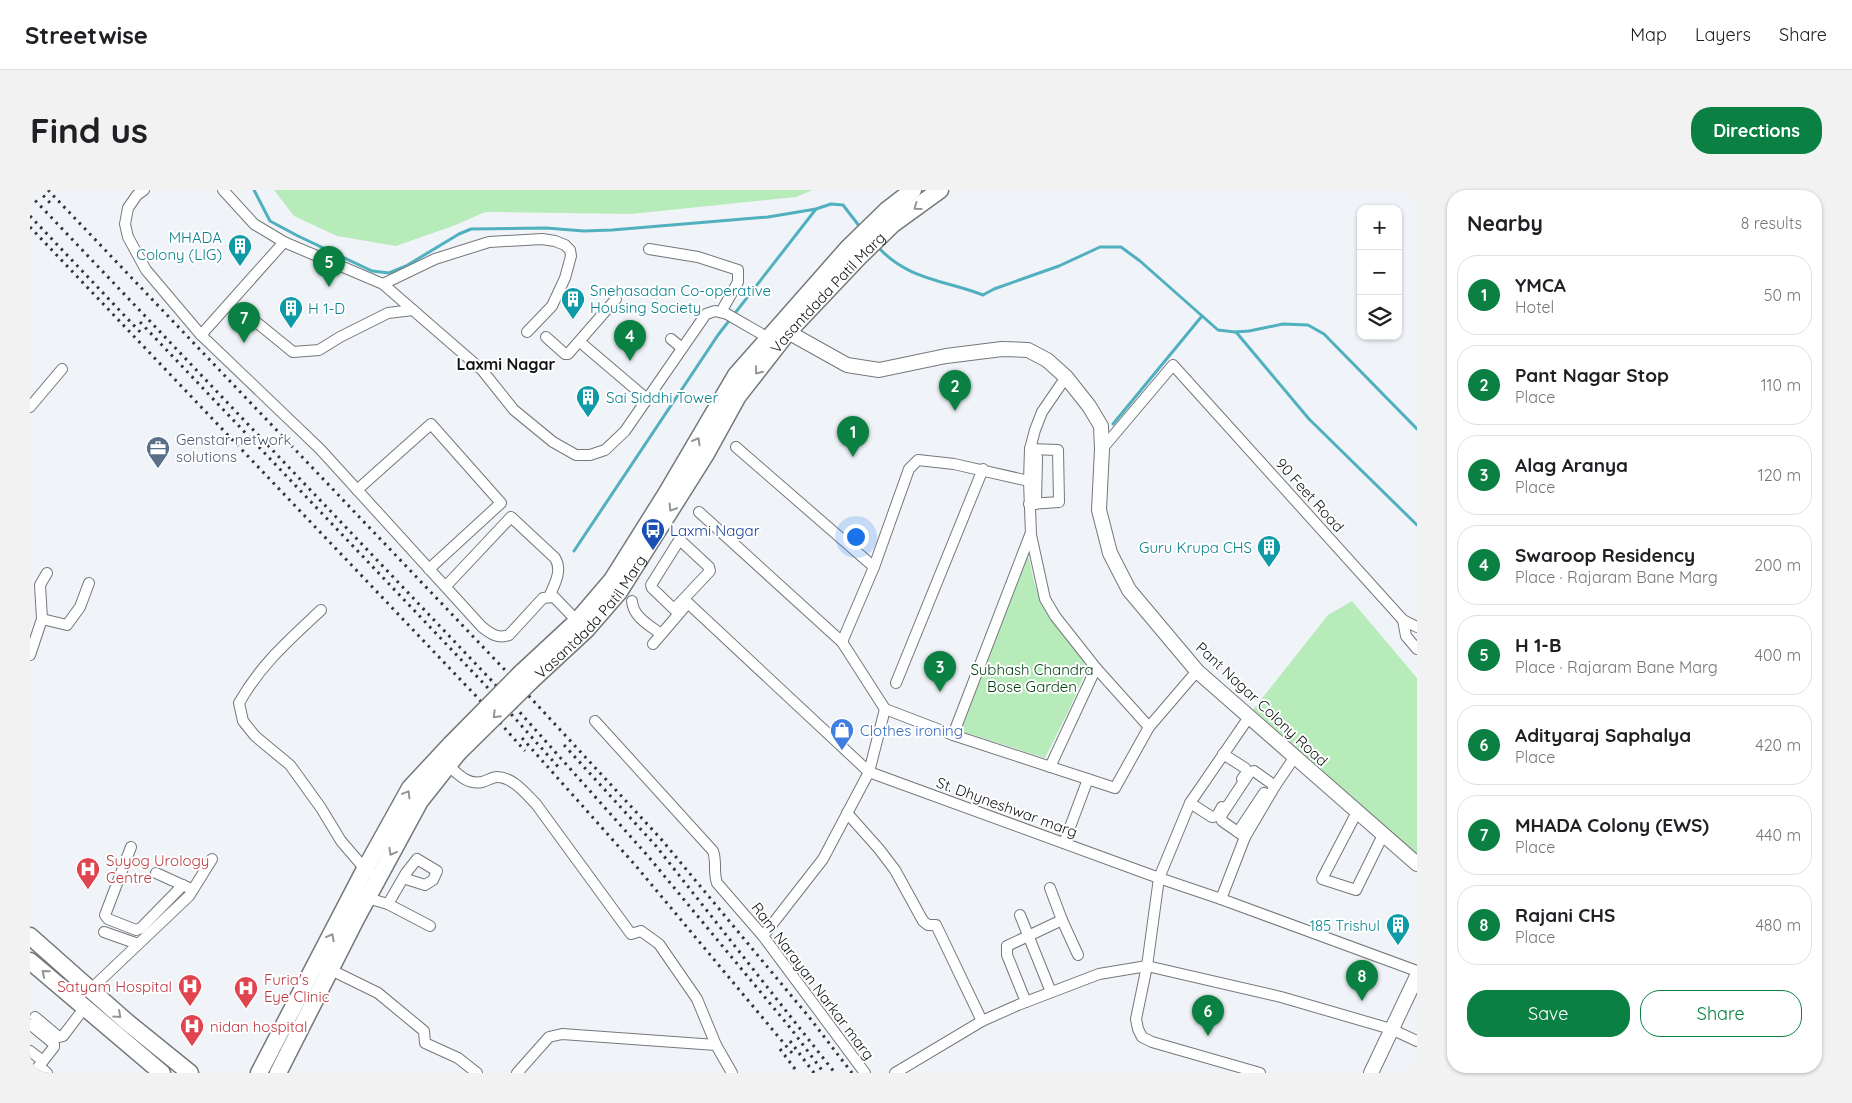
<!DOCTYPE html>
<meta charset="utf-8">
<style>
:root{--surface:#fff;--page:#f2f2f2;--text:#202124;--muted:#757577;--line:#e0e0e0;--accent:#0b8043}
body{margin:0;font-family:Quicksand,sans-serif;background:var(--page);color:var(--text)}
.controls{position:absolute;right:15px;top:15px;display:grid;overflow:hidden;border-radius:10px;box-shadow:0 1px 4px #0004}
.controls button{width:45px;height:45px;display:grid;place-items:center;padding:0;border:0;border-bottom:1px solid var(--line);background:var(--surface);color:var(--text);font:25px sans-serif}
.you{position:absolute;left:825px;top:346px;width:18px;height:18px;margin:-12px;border:4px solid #fff;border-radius:50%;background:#1a73e8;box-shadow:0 0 0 8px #1a73e833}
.badge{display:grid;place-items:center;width:32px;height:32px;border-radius:50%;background:var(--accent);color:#fff;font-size:16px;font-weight:700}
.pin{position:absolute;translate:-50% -41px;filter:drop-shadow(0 1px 2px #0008)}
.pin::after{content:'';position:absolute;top:26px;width:18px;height:15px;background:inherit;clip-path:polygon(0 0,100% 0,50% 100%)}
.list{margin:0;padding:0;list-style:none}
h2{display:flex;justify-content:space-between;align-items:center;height:65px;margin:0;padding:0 20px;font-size:21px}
h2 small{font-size:16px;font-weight:400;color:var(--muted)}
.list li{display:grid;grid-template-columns:32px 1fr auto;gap:15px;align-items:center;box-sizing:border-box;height:80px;margin:0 10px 10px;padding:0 10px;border:1px solid var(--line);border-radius:20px}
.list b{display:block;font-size:19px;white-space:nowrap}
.list p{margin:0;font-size:16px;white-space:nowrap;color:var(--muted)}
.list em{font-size:16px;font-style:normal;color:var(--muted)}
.actions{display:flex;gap:10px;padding:15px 20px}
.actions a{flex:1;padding:11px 0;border:1px solid var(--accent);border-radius:20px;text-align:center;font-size:18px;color:var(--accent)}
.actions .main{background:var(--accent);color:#fff}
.icon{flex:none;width:28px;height:28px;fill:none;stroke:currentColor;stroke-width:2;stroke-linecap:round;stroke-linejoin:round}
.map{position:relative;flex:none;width:1387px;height:883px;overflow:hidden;border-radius:20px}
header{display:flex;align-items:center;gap:30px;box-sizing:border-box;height:70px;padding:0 25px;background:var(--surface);border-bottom:1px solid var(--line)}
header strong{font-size:24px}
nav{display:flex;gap:28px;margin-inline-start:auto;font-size:18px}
.intro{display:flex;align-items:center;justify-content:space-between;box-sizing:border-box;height:120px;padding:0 30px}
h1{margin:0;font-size:35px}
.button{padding:12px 22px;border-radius:20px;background:var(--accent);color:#fff;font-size:18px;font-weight:700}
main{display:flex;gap:30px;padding:0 30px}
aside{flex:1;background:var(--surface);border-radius:20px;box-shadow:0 1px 4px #0004}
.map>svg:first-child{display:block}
.green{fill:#b7ecba}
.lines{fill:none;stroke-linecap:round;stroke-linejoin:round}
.stream{stroke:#50b0bf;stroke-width:3}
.street-casing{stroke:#74787b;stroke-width:12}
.secondary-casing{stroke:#74787b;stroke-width:16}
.primary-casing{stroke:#74787b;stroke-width:19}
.street{stroke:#fff;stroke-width:10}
.secondary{stroke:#fff;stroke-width:14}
.primary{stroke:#fff;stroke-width:16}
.rail{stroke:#333537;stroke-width:3;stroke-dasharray:2.5 5;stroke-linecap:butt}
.primary-bridge-casing{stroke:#74787b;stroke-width:19;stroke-linecap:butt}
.primary-bridge{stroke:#fff;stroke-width:16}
.oneway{stroke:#949595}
.labels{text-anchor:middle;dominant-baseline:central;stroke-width:4;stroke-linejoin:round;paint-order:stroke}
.culture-label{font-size:15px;fill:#0d838f;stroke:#fff;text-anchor:end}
.street-label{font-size:15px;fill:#111314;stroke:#fff}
.service-label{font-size:15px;fill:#4e5e75;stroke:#fff;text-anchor:start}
.transit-label{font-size:15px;fill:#164399;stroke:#fff;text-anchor:start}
.park-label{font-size:15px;fill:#003f0f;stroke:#fff}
.shop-label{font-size:15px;fill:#366cbe;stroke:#fff;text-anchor:start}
.health-label{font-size:15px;fill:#be3a42;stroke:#fff;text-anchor:start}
.neighbourhood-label{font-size:16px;font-weight:bold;fill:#111314;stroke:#fff}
</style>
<header>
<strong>Streetwise</strong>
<nav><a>Map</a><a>Layers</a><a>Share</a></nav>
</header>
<div class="intro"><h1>Find us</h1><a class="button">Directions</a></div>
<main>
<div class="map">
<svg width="1387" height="883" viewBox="0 0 1387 883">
<rect width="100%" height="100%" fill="#f0f4f8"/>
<g class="green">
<polygon points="244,0 783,0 766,7 601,24 455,22 423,36 366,56 307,46 264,26"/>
<path d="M998 365C1002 380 1004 397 1011 411 1023 435 1043 454 1057 478L1039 520 1015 568 931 541Z"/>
<polygon points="1322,411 1387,488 1387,668 1222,521 1298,425"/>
</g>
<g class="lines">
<g class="stream">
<polyline points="224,0 240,31 268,46 342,81 359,83 376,76 429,44 441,39 516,38 554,41 582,40 738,27 786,19 801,14 813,15 830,37"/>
<path d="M848 57C878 90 914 90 953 105L964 99 1029 76 1070 57H1091L1110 71 1188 140 1205 142 1219 141 1253 134 1278 135 1294 144 1387 239"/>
<polyline points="1206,142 1279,229 1387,335"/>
<polyline points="1083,234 1172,126"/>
<polyline points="544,361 688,145 786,19"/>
</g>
<g class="street-casing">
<g id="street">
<path d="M114 0 107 5 98 18 95 34 98 47 116 80 171 145 290 259 452 437C461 444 468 449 479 445L513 408 524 407 550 434"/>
<polyline points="193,0 224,34 254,52 353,94 452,180 484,220 523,252 546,265 560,265 575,260 595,241 676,124 685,121 697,124 742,150"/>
<polyline points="619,59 668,67 708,80 708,92 691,122"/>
<polyline points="353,94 405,69 459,52 512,49 525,51 535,55 540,60 541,66 535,88 522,116 497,142"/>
<polyline points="226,132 263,162 289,160 310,147 358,123 383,120"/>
<polyline points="171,145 254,52"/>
<polyline points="516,147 535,164 538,164 586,109"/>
<polyline points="641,149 652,158"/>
<polyline points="550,152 617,209"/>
<polyline points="1036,187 1012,222 1005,240 1000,259 999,291 1001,345 1015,409 1025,426 1066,478 1119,537"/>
<polyline points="0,217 32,179"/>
<polyline points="706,257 844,377"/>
<polyline points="1072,259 1143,175 1373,430 1376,446 1387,459"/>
<polyline points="327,300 401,234 471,313 399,379"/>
<polyline points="999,314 1029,312 1028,260 1000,259"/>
<polyline points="1006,314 1007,267"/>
<polyline points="669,322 812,452 855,519 923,545 1085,598 1119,537 1167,481"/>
<path d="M416 396 481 327 525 368C533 381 524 395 519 407"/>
<path d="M602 411C603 427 619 435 631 444"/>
<polyline points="647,416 680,381 679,377 651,351 648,352 621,395 622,398 648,423"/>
<path d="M291 420C259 450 231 474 209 513L213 531 225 546 260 575 291 618 311 651 335 679 339 681"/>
<polyline points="12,429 37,435 50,417 59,393"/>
<polyline points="1373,430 1387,437"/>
<polyline points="812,452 844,377 879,279 888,270 924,274 999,291"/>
<polyline points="623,454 658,413 839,582 1129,688 1191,709 1387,781"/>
<polyline points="0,465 12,429 10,395 17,383"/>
<polyline points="866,493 953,279"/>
<polyline points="1219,527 1160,613 1129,688 1117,776 1106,829 1108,839 1112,847 1122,852 1230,883"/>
<path d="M565 531 683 661C687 672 683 682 687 693L733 746 835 883"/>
<polyline points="923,545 1000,345"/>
<polyline points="1193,564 1215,578 1217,582 1212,589"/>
<path d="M418 575C428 584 437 595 452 592 457 591 462 587 467 587 483 587 496 604 506 614L601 744 611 741 629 754 667 809 686 855 702 883"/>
<polyline points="1020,577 1066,478"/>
<polyline points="1160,613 1182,627 1187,626 1192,617"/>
<polyline points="1327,622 1292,689 1326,700 1353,645"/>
<polyline points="817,623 849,659 865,680 893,731 898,735 906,735 952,831"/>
<polyline points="1208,642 1234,603"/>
<polyline points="1215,647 1192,631 1191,626 1220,582 1224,581 1245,596"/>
<polyline points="1034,653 1058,589"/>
<polyline points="101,657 75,725 78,729 106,740 111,738 153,695"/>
<polyline points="126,683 159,698"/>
<polyline points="337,708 358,714 400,736"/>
<polyline points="1191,709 1215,647 1245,596 1264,568"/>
<polyline points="358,714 376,683 387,669 407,681 403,690 395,695 373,688"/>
<polyline points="990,725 1021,802"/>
<polyline points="1032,730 1048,765"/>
<polyline points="74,742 108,754"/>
<polyline points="733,746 793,669 839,582 855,519"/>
<polyline points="295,777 348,803 394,841 395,853 428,868 447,883"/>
<polyline points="60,800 159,706 182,669"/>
<polyline points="996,812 977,765 977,756 1032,730 1020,698"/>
<polyline points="5,827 29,847 33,846 55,817"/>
<polyline points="1,835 24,854 24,857 9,876"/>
<polyline points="0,861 13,871"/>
<polyline points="3,883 9,876 17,883"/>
<polyline points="487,883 519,847 532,844 686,855"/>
<polyline points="865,883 952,831 988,815 1069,784 1117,776 1251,807 1361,839 1387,851"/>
</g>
</g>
<g class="secondary-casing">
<g id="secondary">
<polyline points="749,137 817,175 849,180 916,166 972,159 998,160 1017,170 1036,187 1059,216 1071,236 1072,259 1069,320 1080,363 1099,400 1167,481 1387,674"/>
<polyline points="1341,883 1387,786"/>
</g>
</g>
<g class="primary-casing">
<g id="primary">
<polyline points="491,483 547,431 582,390 636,304 706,185 818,58 857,20 883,0"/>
<path id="s1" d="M501 491 556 440 589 402 676 264 708 206 758 142 829 67 863 34 910 0"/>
<polyline points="0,746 97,832 160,883"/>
<polyline points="0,771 132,883"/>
<polyline points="229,883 335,679 380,598 421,554"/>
<polyline points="248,883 326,729 390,611 428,563"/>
</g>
</g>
<use href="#street" class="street"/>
<use href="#secondary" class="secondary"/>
<use href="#primary" class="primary"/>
<g class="rail">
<polyline points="8,0 22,15"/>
<polyline points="18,0 474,479 631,649 779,827 822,883"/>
<polyline points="0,5 462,491 617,665 762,840 794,883"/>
<polyline points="0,26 112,144"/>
<polyline points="0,37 446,506 495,561"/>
<polyline points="110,132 457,497 531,580"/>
<polyline points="492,548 606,676 762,863"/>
<polyline points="534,555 626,656 805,883"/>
<polyline points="760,851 784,883"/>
<polyline points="750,859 768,883"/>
</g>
<g class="primary-bridge-casing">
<g id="primary-bridge">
<polyline points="421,554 491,483"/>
<polyline points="428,563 501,491"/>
</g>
</g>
<use href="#primary-bridge" class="primary-bridge"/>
</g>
<defs><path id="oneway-chevron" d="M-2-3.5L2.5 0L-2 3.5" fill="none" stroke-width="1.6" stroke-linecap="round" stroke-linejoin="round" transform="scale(1.25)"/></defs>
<g class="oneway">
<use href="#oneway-chevron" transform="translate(887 17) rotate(144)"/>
<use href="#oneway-chevron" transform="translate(728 181) rotate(128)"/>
<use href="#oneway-chevron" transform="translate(667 251) rotate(-60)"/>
<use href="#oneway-chevron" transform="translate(642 318) rotate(122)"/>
<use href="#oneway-chevron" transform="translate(466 525) rotate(135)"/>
<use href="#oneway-chevron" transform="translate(377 604) rotate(-59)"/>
<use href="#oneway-chevron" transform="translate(362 662) rotate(119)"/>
<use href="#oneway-chevron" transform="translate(301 747) rotate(-62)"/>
<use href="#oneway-chevron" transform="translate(15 783) rotate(-140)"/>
<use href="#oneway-chevron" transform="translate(88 825) rotate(42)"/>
</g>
<defs>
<g id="building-pin" transform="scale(1.25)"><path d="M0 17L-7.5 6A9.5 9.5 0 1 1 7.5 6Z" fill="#0f9aa8" stroke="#fff"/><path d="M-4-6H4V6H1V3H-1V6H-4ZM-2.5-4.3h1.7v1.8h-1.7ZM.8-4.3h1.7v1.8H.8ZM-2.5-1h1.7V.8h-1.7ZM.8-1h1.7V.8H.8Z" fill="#fff"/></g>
<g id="office-pin" transform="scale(1.25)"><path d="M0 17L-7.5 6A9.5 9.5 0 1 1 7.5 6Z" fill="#5c6f8a" stroke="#fff"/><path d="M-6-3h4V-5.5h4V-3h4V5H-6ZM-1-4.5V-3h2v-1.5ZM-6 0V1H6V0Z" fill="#fff"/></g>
<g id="bus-pin" transform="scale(1.25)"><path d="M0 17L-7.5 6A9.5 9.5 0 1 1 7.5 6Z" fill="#1a4fb4" stroke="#fff"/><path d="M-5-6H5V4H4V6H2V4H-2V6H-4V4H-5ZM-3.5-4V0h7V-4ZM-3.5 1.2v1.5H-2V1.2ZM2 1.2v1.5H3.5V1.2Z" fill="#fff"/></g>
<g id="shop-pin" transform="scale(1.25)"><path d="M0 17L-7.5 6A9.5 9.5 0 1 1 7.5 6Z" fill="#3f7fe0" stroke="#fff"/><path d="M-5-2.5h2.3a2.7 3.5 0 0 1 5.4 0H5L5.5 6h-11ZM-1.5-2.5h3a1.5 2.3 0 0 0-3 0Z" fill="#fff"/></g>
<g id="hospital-pin" transform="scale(1.25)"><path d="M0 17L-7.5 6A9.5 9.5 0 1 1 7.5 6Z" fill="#e0444e" stroke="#fff"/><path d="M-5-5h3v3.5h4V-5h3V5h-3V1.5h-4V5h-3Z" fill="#fff"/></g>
</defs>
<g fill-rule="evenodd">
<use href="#building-pin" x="210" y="56"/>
<use href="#building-pin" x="543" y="109"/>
<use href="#building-pin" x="261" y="118"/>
<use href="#building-pin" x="558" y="207"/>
<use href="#office-pin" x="128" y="258"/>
<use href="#bus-pin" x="623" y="340"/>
<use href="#building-pin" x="1239" y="357"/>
<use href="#shop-pin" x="812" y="540"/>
<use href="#hospital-pin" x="58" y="679"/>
<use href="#building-pin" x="1368" y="735"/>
<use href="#hospital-pin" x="160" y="796"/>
<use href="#hospital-pin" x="216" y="798"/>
<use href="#hospital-pin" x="162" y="836"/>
</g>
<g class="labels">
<g class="culture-label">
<text x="192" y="47">MHADA<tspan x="192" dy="17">Colony (LIG)</tspan></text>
<text x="560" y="100" text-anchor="start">Snehasadan Co-operative<tspan x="560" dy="17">Housing Society</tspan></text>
<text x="278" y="118" text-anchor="start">H 1-D</text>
<text x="576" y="207" text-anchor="start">Sai Siddhi Tower</text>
<text x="1222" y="357">Guru Krupa CHS</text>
<text x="1350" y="735">185 Trishul</text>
</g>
<g class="street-label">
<text stroke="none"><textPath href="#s1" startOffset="492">Vasantdada Patil Marg</textPath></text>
<text transform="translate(1280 305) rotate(48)">90 Feet Road</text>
<text stroke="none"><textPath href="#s1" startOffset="88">Vasantdada Patil Marg</textPath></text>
<text transform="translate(1232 514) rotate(43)">Pant Nagar Colony Road</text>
<text transform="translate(977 617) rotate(20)">St. Dhyneshwar marg</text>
<text transform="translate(783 791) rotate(53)">Ram Narayan Narkar marg</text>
</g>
<g class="service-label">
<text x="146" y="249">Genstar network<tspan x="146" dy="17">solutions</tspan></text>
</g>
<g class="transit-label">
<text x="640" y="340">Laxmi Nagar</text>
</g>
<g class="park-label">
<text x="1002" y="479">Subhash Chandra<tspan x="1002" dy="17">Bose Garden</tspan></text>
</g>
<g class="shop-label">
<text x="830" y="540">Clothes ironing</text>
</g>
<g class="health-label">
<text x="76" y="670">Suyog Urology<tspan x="76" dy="17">Centre</tspan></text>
<text x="234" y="789">Furia's<tspan x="234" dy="17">Eye Clinic</tspan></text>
<text x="142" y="796" text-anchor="end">Satyam Hospital</text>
<text x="180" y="836">nidan hospital</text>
</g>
<g class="neighbourhood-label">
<text x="476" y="174">Laxmi Nagar</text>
</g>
</g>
</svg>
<div class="controls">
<button>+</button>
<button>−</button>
<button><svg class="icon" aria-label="layers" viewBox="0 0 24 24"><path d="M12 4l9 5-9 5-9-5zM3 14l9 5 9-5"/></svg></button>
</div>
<div class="you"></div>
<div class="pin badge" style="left:823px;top:267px">1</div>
<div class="pin badge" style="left:925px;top:221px">2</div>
<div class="pin badge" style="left:910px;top:502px">3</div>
<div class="pin badge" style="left:600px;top:171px">4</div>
<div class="pin badge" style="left:299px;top:97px">5</div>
<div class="pin badge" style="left:1178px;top:846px">6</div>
<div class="pin badge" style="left:214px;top:153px">7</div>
<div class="pin badge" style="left:1332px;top:811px">8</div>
</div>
<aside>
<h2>Nearby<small>8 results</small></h2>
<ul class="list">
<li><span class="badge">1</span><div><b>YMCA</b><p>Hotel</p></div><em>50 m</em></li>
<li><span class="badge">2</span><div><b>Pant Nagar Stop</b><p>Place</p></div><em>110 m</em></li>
<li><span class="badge">3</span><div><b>Alag Aranya</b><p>Place</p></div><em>120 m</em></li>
<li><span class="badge">4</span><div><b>Swaroop Residency</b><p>Place · Rajaram Bane Marg</p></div><em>200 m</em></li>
<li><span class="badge">5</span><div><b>H 1-B</b><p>Place · Rajaram Bane Marg</p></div><em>400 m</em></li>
<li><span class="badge">6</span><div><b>Adityaraj Saphalya</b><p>Place</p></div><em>420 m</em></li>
<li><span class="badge">7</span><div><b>MHADA Colony (EWS)</b><p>Place</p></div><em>440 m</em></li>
<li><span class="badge">8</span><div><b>Rajani CHS</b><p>Place</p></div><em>480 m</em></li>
</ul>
<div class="actions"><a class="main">Save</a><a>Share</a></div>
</aside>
</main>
